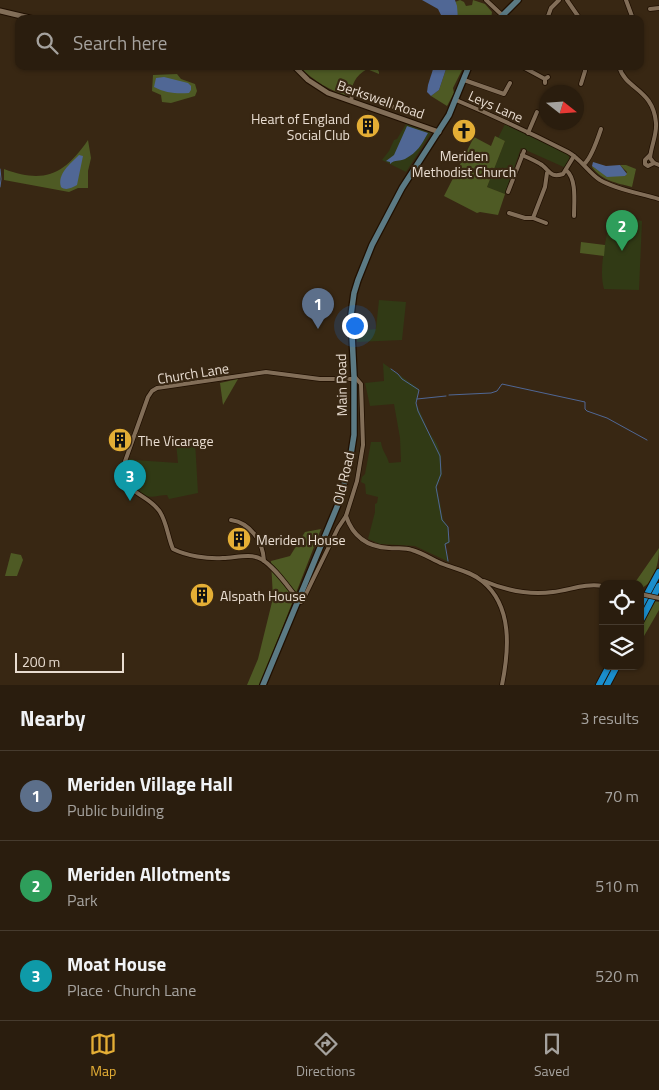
<!DOCTYPE html>
<meta charset="utf-8">
<style>
:root{--surface:#2a1d0e;--page:#322617;--text:#f1f3f6;--muted:#a5a29e;--line:#463b2e;--accent:#e4ae35}
body{margin:0;font-family:"Titillium Web",sans-serif;background:var(--page);color:var(--text)}
.controls{position:absolute;right:15px;bottom:15px;display:grid;overflow:hidden;border-radius:10px;box-shadow:0 1px 4px #0004}
.controls button{width:45px;height:45px;display:grid;place-items:center;padding:0;border:0;border-bottom:1px solid var(--line);background:var(--surface);color:var(--text);font:25px sans-serif}
.compass{position:absolute;left:539px;top:85px;width:45px;height:45px;border-radius:50%;background:var(--surface);box-shadow:0 1px 4px #0004;rotate:107deg}
.scale{position:absolute;left:15px;bottom:12px;width:109px;box-sizing:border-box;padding-left:5px;border:2px solid #e8dcd0;border-top:0;font-size:14px;line-height:18px;white-space:nowrap;color:#e8dcd0;-webkit-text-stroke:4px #382713;paint-order:stroke}
.you{position:absolute;left:354px;top:325px;width:18px;height:18px;margin:-12px;border:4px solid #fff;border-radius:50%;background:#1a73e8;box-shadow:0 0 0 8px #1a73e833}
.badge{display:grid;place-items:center;width:32px;height:32px;border-radius:50%;background:var(--accent);color:#fff;font-size:16px;font-weight:700}
.pin{position:absolute;translate:-50% -41px;filter:drop-shadow(0 1px 2px #0008)}
.pin::after{content:'';position:absolute;top:26px;width:18px;height:15px;background:inherit;clip-path:polygon(0 0,100% 0,50% 100%)}
.list{margin:0;padding:0;list-style:none}
h2{display:flex;justify-content:space-between;align-items:center;height:65px;margin:0;padding:0 20px;font-size:21px}
h2 small{font-size:16px;font-weight:400;color:var(--muted)}
.list li{display:grid;grid-template-columns:32px 1fr auto;gap:15px;align-items:center;box-sizing:border-box;height:90px;padding:0 20px;border-top:1px solid var(--line)}
.list b{display:block;font-size:19px;white-space:nowrap}
.list p{margin:0;font-size:16px;white-space:nowrap;color:var(--muted)}
.list em{font-size:16px;font-style:normal;color:var(--muted)}
.icon{flex:none;width:28px;height:28px;fill:none;stroke:currentColor;stroke-width:2;stroke-linecap:round;stroke-linejoin:round}
.map{position:relative;flex:none;width:659px;height:685px;overflow:hidden}
.search{position:absolute;background:var(--surface);box-shadow:0 1px 4px #0004;left:15px;right:15px;top:15px;height:55px;display:flex;align-items:center;gap:12px;box-sizing:border-box;padding:0 18px;border-radius:10px;color:var(--muted);font-size:19px}
.sheet{height:335px;background:var(--surface)}
nav{display:flex;justify-content:space-around;align-items:center;box-sizing:border-box;height:70px;border-top:1px solid var(--line);background:var(--surface);font-size:14px;color:var(--muted)}
nav a{display:grid;justify-items:center;gap:2px}
nav .on{color:var(--accent)}
.map>svg:first-child{display:block}
.green{fill:#313a15}
.forest{fill:#4e5a24}
.water{fill:#506795}
.lines{fill:none;stroke-linecap:round;stroke-linejoin:round}
.stream{stroke:#506795;stroke-width:1}
.minor-casing{stroke:#1f0f00;stroke-width:5.5}
.tertiary-casing{stroke:#1f0f00;stroke-width:7}
.secondary-casing{stroke:#1f0f00;stroke-width:8}
.trunk-casing{stroke:#1f0f00;stroke-width:8}
.minor{stroke:#826e58;stroke-width:4}
.tertiary{stroke:#826e58;stroke-width:5}
.secondary{stroke:#5b7a84;stroke-width:5.5}
.trunk{stroke:#1a8ecd;stroke-width:6}
.minor-bridge-casing{stroke:#1f0f00;stroke-width:5.5;stroke-linecap:butt}
.minor-bridge{stroke:#826e58;stroke-width:4}
.labels{text-anchor:middle;dominant-baseline:central;stroke-width:4.5;stroke-linejoin:round;paint-order:stroke}
.street-label{font-size:14px;fill:#e8dcd0;stroke:#382713}
.poi-label{font-size:14px;fill:#e8dcd0;stroke:#382713;text-anchor:start}
</style>
<div class="map">
<svg width="659" height="685" viewBox="0 0 659 685">
<rect width="100%" height="100%" fill="#382713"/>
<g class="green">
<polygon points="406,124 431,133 406,172 382,160 389,151 394,140 397,139"/>
<polygon points="505,124 568,154 570,159 566,168 521,148 505,194 487,187 505,141 498,138"/>
<path d="M611 214 642 221 639 290 604 289C598 268 607 236 611 214Z"/>
<polygon points="379,300 406,302 402,340 357,342 356,331 376,329"/>
<path d="M383 363 419 389 416 403 429 432 437 444 441 455 442 475 437 487 443 519 448 527 450 543 445 545 449 562 415 546 380 544 368 539 375 512V504L377 503 378 497 366 494 365 484 361 482 362 477 365 474 371 442H381C382 451 387 455 389 463L401 462 400 438 394 404 370 406 365 383 384 381Z"/>
<path d="M195 441 198 493 169 499 167 495C160 495 153 498 146 496 130 491 123 475 128 459H132L134 460 178 463 176 443Z"/>
</g>
<g class="forest">
<polygon points="460,0 464,2 466,6 472,5 473,0 485,4 492,12 491,19 458,19 455,2"/>
<path d="M299 66H376L379 72V74L367 69C355 76 352 84 350 97 328 89 316 83 299 66Z"/>
<polygon points="447,66 464,66 453,88 454,93 447,106 431,96 439,90"/>
<polygon points="177,74 181,79 195,84 197,91 195,96 171,103 162,102 161,95 152,91 153,75"/>
<polygon points="495,136 505,141 487,187 505,194 498,215 480,212 477,213 444,196 474,137 491,146"/>
<path d="M88 140 91 158 88 171V188H78L69 192 4 180V169C44 184 64 175 88 140Z"/>
<path d="M620 165H626L636 169 632 187C617 183 602 181 592 167V166C606 176 608 175 625 176L627 172Z"/>
<polygon points="581,242 605,245 604,256 580,253"/>
<polygon points="238,379 223,405 220,383"/>
<polygon points="321,529 260,685 247,685 258,659 273,598 271,561 290,556 305,532"/>
<path d="M659 548C659 562 655 583 640 589V584L611 583 636 581Z"/>
<polygon points="11,553 21,555 23,560 17,576 5,576"/>
<polygon points="654,601 659,602 659,610 640,643 640,629"/>
</g>
<g class="water">
<polygon points="422,0 455,0 457,6 458,19 443,19 438,9"/>
<polygon points="434,66 447,66 439,90 431,96 427,92 428,85"/>
<path d="M164 77 188 83 191 86V90L189 93C177 94 165 93 154 87L156 78Z"/>
<path d="M407 126 428 133C421 145 418 152 405 159 399 162 395 159 390 164V162L386 161 394 155Z"/>
<path d="M79 155 83 156 77 185C71 188 66 191 61 187 57 174 70 164 79 155Z"/>
<polygon points="593,162 606,166 620,165 627,174 625,176 607,177 592,166"/>
</g>
<g class="lines">
<g class="stream">
<polyline points="0,169 1,179 0,187"/>
<polyline points="391,369 398,374 402,379 419,390 416,403 418,411 440,456 441,474 436,487 442,520 448,527 449,542 445,544 448,561"/>
<polyline points="449,395 491,393 497,391 502,384 585,402 585,409 587,411 607,418 647,440"/>
<polyline points="417,399 446,396"/>
</g>
<g class="minor-casing">
<g id="minor">
<polyline points="486,0 502,15"/>
<polyline points="567,0 580,19"/>
<polyline points="626,0 633,19"/>
<polyline points="650,9 659,8"/>
<polyline points="547,19 551,8 559,0"/>
<polyline points="521,66 545,79"/>
<path d="M619 66C625 90 653 88 656 123 657 135 651 146 650 158L654 163 659 165"/>
<polyline points="464,80 504,94 510,83"/>
<polyline points="545,83 545,79 548,77"/>
<polyline points="581,84 585,71 585,66"/>
<path d="M456 100C494 116 531 133 568 152 581 159 588 172 600 180 617 190 640 193 659 199"/>
<polyline points="351,101 352,95 355,94 412,113"/>
<polyline points="528,133 537,112"/>
<path d="M522 155C529 158 536 161 542 165 550 171 550 178 563 174L574 156"/>
<polyline points="650,155 645,160 645,164 648,166 654,163"/>
<path d="M584 164C591 159 598 138 601 129"/>
<path d="M566 170C577 179 574 202 574 216"/>
<polyline points="508,192 524,151"/>
<polyline points="509,213 525,218 533,218 546,223"/>
<polyline points="533,218 545,187 547,173"/>
<path d="M346 516C353 537 368 547 389 548 397 549 404 547 412 550 423 553 433 560 443 564 456 569 472 572 482 581 513 606 509 650 502 685"/>
<path d="M231 520C251 523 263 542 264 561"/>
<path d="M484 581C505 590 530 595 553 592 570 590 585 583 603 586"/>
<path d="M298 599C288 587 274 566 261 559 250 553 235 558 223 558 207 559 187 556 173 549 168 538 167 523 160 512 148 493 123 495 123 467L148 397 152 391 157 388 266 372 320 379H354"/>
<polyline points="297,602 301,602 303,600 338,528 346,516 357,481 363,445 361,384 354,376"/>
</g>
</g>
<g class="tertiary-casing">
<g id="tertiary">
<polyline points="0,11 34,19"/>
<polyline points="294,66 308,80 328,93 439,132"/>
</g>
</g>
<g class="secondary-casing">
<g id="secondary">
<polyline points="499,19 518,0"/>
<polyline points="263,685 339,502 349,467 354,435 354,376 351,315 354,293 358,280 372,245 402,188 449,115 469,66"/>
</g>
</g>
<g class="trunk-casing">
<g id="trunk">
<polyline points="640,607 659,572"/>
<polyline points="640,622 659,586"/>
<polyline points="599,685 609,666"/>
<polyline points="607,685 617,666"/>
</g>
</g>
<use href="#minor" class="minor"/>
<use href="#tertiary" class="tertiary"/>
<use href="#secondary" class="secondary"/>
<use href="#trunk" class="trunk"/>
<g class="minor-bridge-casing">
<polyline id="minor-bridge" points="640,594 659,598"/>
</g>
<use href="#minor-bridge" class="minor-bridge"/>
</g>
<defs>
<g id="building-disc" transform="scale(1.25)"><circle r="9.5" fill="#e4ae35" stroke="#382713"/><path d="M-4-6H4V6H1V3H-1V6H-4ZM-2.5-4.3h1.7v1.8h-1.7ZM.8-4.3h1.7v1.8H.8ZM-2.5-1h1.7V.8h-1.7ZM.8-1h1.7V.8H.8Z" fill="#111"/></g>
<g id="church-disc" transform="scale(1.25)"><circle r="9.5" fill="#e4ae35" stroke="#382713"/><path d="M-1.2-6h2.4v3.5h3.3v2.4h-3.3V6h-2.4V-.1h-3.3v-2.4h3.3Z" fill="#111"/></g>
</defs>
<g fill-rule="evenodd">
<use href="#building-disc" x="368" y="126"/>
<use href="#church-disc" x="464" y="131"/>
<use href="#building-disc" x="120" y="440"/>
<use href="#building-disc" x="239" y="539"/>
<use href="#building-disc" x="202" y="595"/>
</g>
<g class="labels">
<g class="street-label">
<text transform="translate(381 99) rotate(19)">Berkswell Road</text>
<text transform="translate(496 106) rotate(24)">Leys Lane</text>
<text transform="translate(193 373) rotate(-9)">Church Lane</text>
<text transform="translate(341 385) rotate(-91)">Main Road</text>
<text transform="translate(343 478) rotate(-77)">Old Road</text>
</g>
<g class="poi-label">
<text x="350" y="118" text-anchor="end">Heart of England<tspan x="350" dy="16">Social Club</tspan></text>
<text x="464" y="155" text-anchor="middle">Meriden<tspan x="464" dy="16">Methodist Church</tspan></text>
<text x="138" y="440">The Vicarage</text>
<text x="256" y="539">Meriden House</text>
<text x="220" y="595">Alspath House</text>
</g>
</g>
</svg>
<div class="controls">
<button><svg class="icon" aria-label="locate" viewBox="0 0 24 24"><circle cx="12" cy="12" r="6"/><path d="M12 2v4M12 18v4M2 12h4M18 12h4"/></svg></button>
<button><svg class="icon" aria-label="layers" viewBox="0 0 24 24"><path d="M12 4l9 5-9 5-9-5zM3 14l9 5 9-5"/></svg></button>
</div>
<svg class="compass" viewBox="-18 -18 36 36"><path d="M0-13l5 13h-10z" fill="#e53935"/><path d="M0 13l5-13h-10z" fill="#a5a29e"/></svg>
<div class="scale">200 m</div>
<div class="you"></div>
<div class="pin badge" style="left:318px;top:329px;background:#5c6f8a">1</div>
<div class="pin badge" style="left:622px;top:251px;background:#2e9e5b">2</div>
<div class="pin badge" style="left:130px;top:501px;background:#0f9aa8">3</div>
<div class="search"><svg class="icon" aria-label="search" viewBox="0 0 24 24"><circle cx="10" cy="10" r="6"/><path d="M15 15l6 6"/></svg>Search here</div>
</div>
<section class="sheet">
<h2>Nearby<small>3 results</small></h2>
<ul class="list">
<li><span class="badge" style="background:#5c6f8a">1</span><div><b>Meriden Village Hall</b><p>Public building</p></div><em>70 m</em></li>
<li><span class="badge" style="background:#2e9e5b">2</span><div><b>Meriden Allotments</b><p>Park</p></div><em>510 m</em></li>
<li><span class="badge" style="background:#0f9aa8">3</span><div><b>Moat House</b><p>Place · Church Lane</p></div><em>520 m</em></li>
</ul>
</section>
<nav>
<a class="on"><svg class="icon" aria-label="map" viewBox="0 0 24 24"><path d="M3 6l6-2 6 2 6-2v14l-6 2-6-2-6 2zM9 4v14M15 6v14"/></svg>Map</a>
<a><svg class="icon" aria-label="directions" viewBox="0 0 24 24"><path d="M12 3l9 9-9 9-9-9zM9 14v-3h6M13 9l2 2-2 2"/></svg>Directions</a>
<a><svg class="icon" aria-label="saved" viewBox="0 0 24 24"><path d="M7 4h10v16l-5-4-5 4z"/></svg>Saved</a>
</nav>
